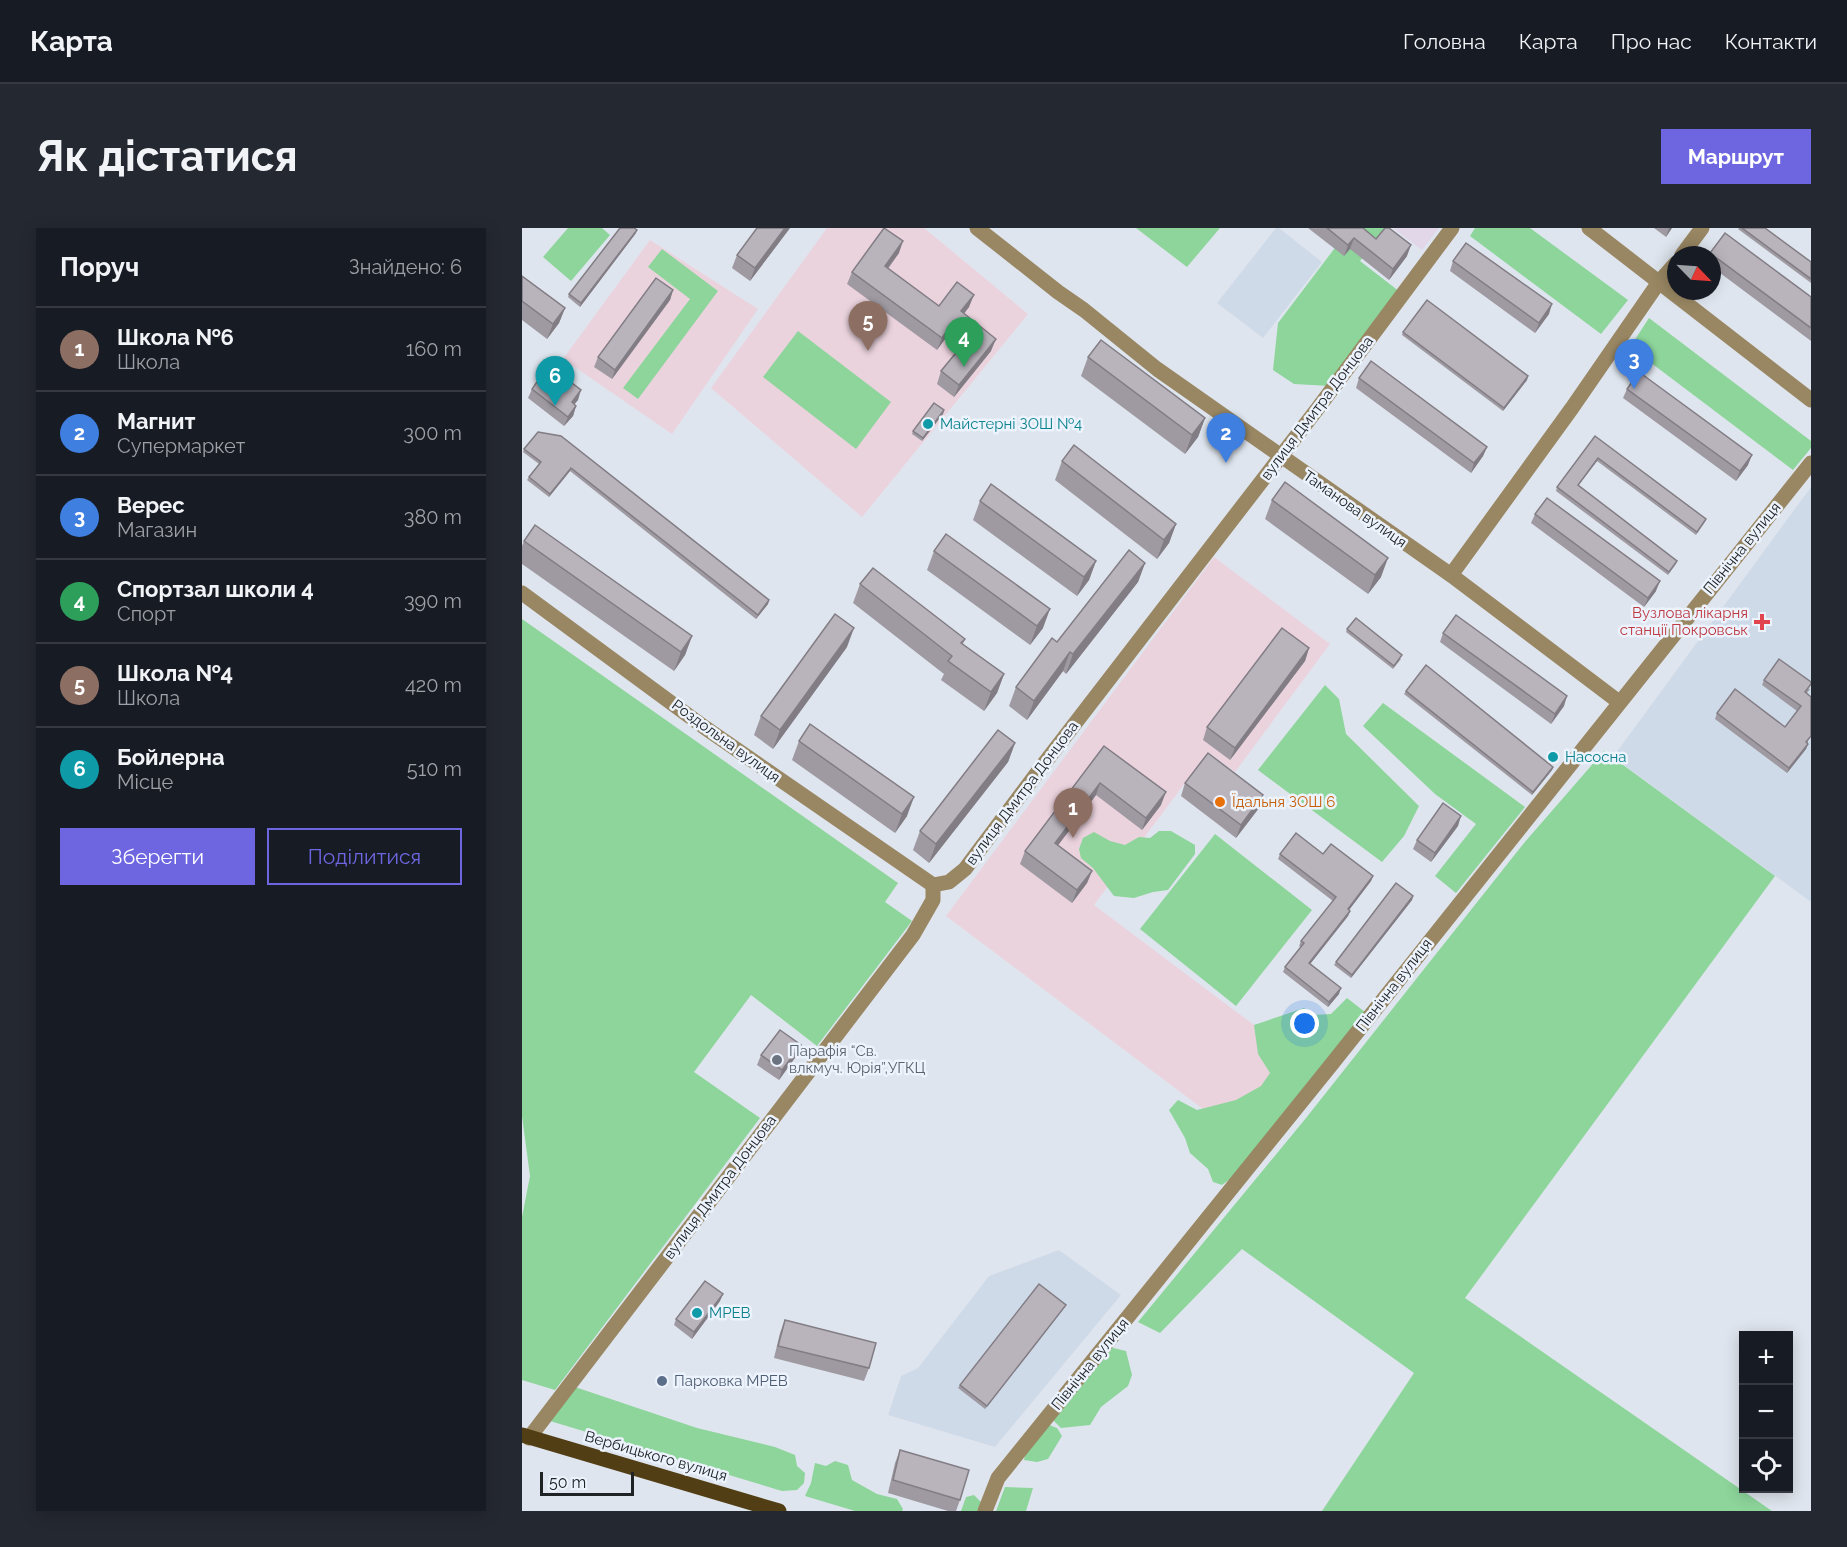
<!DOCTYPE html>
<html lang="uk">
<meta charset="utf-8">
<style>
:root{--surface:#171b24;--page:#242831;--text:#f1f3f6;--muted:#9ea1a6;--line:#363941;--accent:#6e66e0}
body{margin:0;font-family:Raleway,sans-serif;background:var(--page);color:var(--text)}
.controls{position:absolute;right:18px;bottom:18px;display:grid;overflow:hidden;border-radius:0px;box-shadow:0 3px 15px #0003}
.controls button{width:54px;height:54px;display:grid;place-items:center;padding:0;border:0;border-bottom:2px solid var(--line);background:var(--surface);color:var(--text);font:30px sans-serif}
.compass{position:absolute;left:1145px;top:18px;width:54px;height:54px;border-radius:50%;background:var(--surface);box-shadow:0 3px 15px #0003;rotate:115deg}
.scale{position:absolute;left:18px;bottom:15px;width:94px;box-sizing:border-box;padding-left:6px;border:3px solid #202326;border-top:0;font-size:16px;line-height:21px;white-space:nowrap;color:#202326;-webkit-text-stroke:4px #ecf3fc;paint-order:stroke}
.you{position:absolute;left:783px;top:796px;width:21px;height:21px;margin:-15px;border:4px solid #fff;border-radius:50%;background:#1a73e8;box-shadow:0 0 0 9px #1a73e833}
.badge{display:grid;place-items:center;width:39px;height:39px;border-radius:50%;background:var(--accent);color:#fff;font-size:20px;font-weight:700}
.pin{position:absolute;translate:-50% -50px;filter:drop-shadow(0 2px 3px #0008)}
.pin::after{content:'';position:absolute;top:32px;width:21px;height:18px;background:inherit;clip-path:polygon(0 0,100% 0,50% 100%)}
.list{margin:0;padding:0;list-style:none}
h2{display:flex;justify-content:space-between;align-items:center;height:78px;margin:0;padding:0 24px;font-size:26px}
h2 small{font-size:20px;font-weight:400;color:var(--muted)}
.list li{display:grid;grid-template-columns:39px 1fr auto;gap:18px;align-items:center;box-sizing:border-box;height:84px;padding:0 24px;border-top:2px solid var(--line)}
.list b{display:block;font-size:22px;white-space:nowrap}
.list p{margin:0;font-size:20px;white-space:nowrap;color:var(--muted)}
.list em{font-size:20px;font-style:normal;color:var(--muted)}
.actions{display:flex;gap:12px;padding:18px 24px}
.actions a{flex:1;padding:14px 0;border:2px solid var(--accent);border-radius:0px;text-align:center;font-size:21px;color:var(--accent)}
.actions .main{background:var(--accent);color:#fff}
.icon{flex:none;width:33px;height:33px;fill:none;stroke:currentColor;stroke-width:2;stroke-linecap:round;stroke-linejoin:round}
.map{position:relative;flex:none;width:1289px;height:1283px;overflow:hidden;border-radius:0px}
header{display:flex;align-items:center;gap:36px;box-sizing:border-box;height:84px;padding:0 30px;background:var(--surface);border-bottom:2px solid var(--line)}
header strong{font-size:28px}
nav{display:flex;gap:33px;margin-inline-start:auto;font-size:21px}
.intro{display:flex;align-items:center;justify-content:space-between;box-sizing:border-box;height:144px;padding:0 36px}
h1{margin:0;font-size:42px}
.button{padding:15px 27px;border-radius:0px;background:var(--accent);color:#fff;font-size:21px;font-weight:700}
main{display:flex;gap:36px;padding:0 36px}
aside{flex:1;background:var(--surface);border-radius:0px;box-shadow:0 3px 15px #0003}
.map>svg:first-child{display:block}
.commercial{fill:#e2d6e9}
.built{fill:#cfdae9}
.education{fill:#ebd3de}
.green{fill:#8dd59b}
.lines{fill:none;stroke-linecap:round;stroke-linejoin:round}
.minor{stroke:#998763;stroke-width:15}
.major{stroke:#513e14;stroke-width:15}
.wall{fill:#9f9aa2}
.shaded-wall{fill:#827d84}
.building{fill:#b9b3bc;stroke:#827d84;stroke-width:1.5}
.culture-dot{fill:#0f9aa8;stroke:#ecf3fc;stroke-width:2}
.health-dot{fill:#e0444e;stroke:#ecf3fc;stroke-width:2}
.food-dot{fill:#e8710a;stroke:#ecf3fc;stroke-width:2}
.worship-dot{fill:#6b7280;stroke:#ecf3fc;stroke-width:2}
.service-dot{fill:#5c6f8a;stroke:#ecf3fc;stroke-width:2}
.labels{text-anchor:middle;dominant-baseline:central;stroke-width:5;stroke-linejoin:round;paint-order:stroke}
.street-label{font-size:15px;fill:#202326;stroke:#ecf3fc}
.culture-label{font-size:15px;fill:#0d838f;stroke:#ecf3fc;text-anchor:start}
.health-label{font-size:15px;fill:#be3a42;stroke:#ecf3fc;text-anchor:end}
.food-label{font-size:15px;fill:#c56008;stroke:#ecf3fc;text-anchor:start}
.worship-label{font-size:15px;fill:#5b616d;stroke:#ecf3fc;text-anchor:start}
.service-label{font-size:15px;fill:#4e5e75;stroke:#ecf3fc;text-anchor:start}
</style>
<header>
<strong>Карта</strong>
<nav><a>Головна</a><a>Карта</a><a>Про нас</a><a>Контакти</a></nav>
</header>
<div class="intro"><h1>Як дістатися</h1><a class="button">Маршрут</a></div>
<main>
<aside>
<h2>Поруч<small>Знайдено: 6</small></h2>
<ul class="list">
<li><span class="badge" style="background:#8d6e63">1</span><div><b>Школа №6</b><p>Школа</p></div><em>160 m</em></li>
<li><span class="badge" style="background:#3f7fe0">2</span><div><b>Магнит</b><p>Супермаркет</p></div><em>300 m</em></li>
<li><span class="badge" style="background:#3f7fe0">3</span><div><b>Верес</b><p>Магазин</p></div><em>380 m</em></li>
<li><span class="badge" style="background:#2e9e5b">4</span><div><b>Спортзал школи 4</b><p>Спорт</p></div><em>390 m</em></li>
<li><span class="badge" style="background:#8d6e63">5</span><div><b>Школа №4</b><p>Школа</p></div><em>420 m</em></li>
<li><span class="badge" style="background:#0f9aa8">6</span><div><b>Бойлерна</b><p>Місце</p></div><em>510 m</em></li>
</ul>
<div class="actions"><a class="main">Зберегти</a><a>Поділитися</a></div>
</aside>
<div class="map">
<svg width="1289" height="1283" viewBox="0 0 1289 1283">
<rect width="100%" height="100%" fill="#dfe5ee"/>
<polygon class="commercial" points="871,0 917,0 900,22"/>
<g class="built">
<polygon points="754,0 757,0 800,34 741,110 695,75"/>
<polygon points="1289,259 1289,674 1091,529"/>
<polygon points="537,1022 599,1067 473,1219 366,1187 379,1148 396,1140 467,1048"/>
</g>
<g class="education">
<polygon points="305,0 402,0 506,86 340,289 189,160"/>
<polygon points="128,12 236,81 150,206 41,131"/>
<polygon points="692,329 808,416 713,544 686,524 572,677 780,833 721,911 424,688"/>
</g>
<g class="green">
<polygon points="46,0 80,0 88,7 49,53 21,29"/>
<polygon points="614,0 698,0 665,39"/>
<polygon points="828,0 864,0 838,33 878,64 808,158 772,156 751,142 756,95"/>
<polygon points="953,0 1008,0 1106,72 1079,106 948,8"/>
<polygon points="140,21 196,63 116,171 101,160 168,71 126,39"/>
<polygon points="1127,90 1289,213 1289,220 1271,242 1108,119"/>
<polygon points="276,103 369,174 334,221 241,149"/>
<polygon points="0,391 376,655 363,674 390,693 295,818 229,767 172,844 238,890 33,1162 0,1152 0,989 8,948 0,888"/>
<polygon points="803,457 817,471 824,506 897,578 882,608 860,634 736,542"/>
<polygon points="861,475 1003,579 934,665 913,648 954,596 913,566 841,498"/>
<polygon points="1082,523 1253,648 943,1070 1250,1283 800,1283 892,1145 720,1021 638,1105 616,1094 784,890 1002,615"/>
<polygon points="637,603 649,603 673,617 673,626 646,662 631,664 612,670 592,668 571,640 559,630 557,621 561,610 572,604 588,613 603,617 617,609 628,610"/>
<polygon points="693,606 790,682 714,778 618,701"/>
<polygon points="825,770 843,784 711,949 700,957 691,954 686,941 668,925 663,910 647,882 656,872 675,882 714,872 739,858 748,845 736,826 732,797 782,780 792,787 809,786"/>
<polygon points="587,1119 604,1123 610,1147 606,1158 579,1179 568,1197 539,1200 530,1191"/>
<polygon points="53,1159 175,1200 253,1219 273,1227 275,1238 283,1245 282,1255 275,1262 260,1263 28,1193"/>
<polygon points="527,1197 535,1200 540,1208 526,1231 515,1234 502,1232 503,1227"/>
<polygon points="313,1233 326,1237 330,1252 355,1266 375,1271 381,1281 380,1283 333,1283 283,1268 289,1255 293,1235 304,1238"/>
<polygon points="483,1259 511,1260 504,1283 474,1283"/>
<polygon points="452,1267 459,1274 458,1283 439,1283 444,1269"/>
</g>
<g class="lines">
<g class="minor">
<polyline points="455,0 536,64 562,82 635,141 929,347 1097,474"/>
<polyline points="1067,0 1289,172"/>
<polyline points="1160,27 1180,0"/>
<polyline points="929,347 1050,180 1137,54 1154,35"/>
<polyline points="0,365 182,499 411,657"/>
<polyline points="7,1210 391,707 411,672 411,657 427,654 443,641 521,537 796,180 930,0"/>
<polyline points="463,1283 476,1250 809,837 1289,235"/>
</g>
<polyline class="major" points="0,1207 257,1283"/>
</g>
<g class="wall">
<polygon points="268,0 228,53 210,40 215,27"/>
<polygon points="786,0 841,0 854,11 885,28 867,52 828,21 822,28"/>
<polygon points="1132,0 1150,0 1144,9"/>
<polygon points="1217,0 1243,0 1289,34 1289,55 1216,1"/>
<polygon points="114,5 58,79 46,69 47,66"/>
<polygon points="377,25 366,41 417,78 447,79 442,85 469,123 432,169 415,156 419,143 439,118 426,107 415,122 325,56 330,44"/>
<polygon points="1188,25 1289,69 1289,113 1190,39 1190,27 1187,27"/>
<polygon points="931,33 1027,86 1013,105 928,43"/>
<polygon points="0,48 43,80 37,95 25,111 0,92"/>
<polygon points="151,62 148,72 90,151 72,139 76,129"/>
<polygon points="881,104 1006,148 1005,152 981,183 880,107"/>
<polygon points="566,129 683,190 676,209 663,226 559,148"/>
<polygon points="837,150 965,219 961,228 949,245 834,160"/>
<polygon points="10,161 31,162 56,172 52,176 54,178 51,188 42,198 6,170"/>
<polygon points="1105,161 1226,237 1214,253 1101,170"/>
<polygon points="422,182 421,186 400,213 390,206 391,203"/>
<polygon points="16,204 247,372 246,376 234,391 48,243 27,269 5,252 7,249 17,236 1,224 2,221"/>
<polygon points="1073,208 1184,291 1183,294 1174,307 1075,233 1056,258 1155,333 1154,336 1146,347 1034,263 1035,259"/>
<polygon points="540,233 654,296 647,315 635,331 533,252"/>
<polygon points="750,272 859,349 846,366 743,291"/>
<polygon points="458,273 574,333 567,352 555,368 451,292"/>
<polygon points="1013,286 1134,363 1122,379 1009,295"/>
<polygon points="2,313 170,408 163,427 152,443 0,336 0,318"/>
<polygon points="412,323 521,400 508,417 405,342"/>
<polygon points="623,335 616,354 544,446 541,443 505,492 487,478 494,459 535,414"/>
<polygon points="338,356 443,411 441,416 482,446 475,465 462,483 419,452 422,446 331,375"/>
<polygon points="825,401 879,431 871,441 824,404"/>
<polygon points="921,405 1042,478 1029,496 918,414"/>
<polygon points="325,419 251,521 232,507 239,488"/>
<polygon points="787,420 783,433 708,532 681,512 685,499"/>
<polygon points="1242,452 1288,461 1285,465 1286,516 1284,521 1265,545 1193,491 1195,485 1263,499 1275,483 1240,457"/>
<polygon points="884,463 1031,539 1030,542 1010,567 882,466"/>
<polygon points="277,513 385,588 373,605 270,532"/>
<polygon points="493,515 486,534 407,635 391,622 398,603"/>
<polygon points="582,518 639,577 620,602 574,567 536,617 570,643 565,655 550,675 498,636 503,623"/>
<polygon points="663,555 741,567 737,580 714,610 659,568"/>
<polygon points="936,598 909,634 891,621 895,612"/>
<polygon points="758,626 801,626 851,648 849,653 827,682 828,683 826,688 788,736 817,766 806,779 761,744 763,739 779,719 777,718 779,713 811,673 756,631"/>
<polygon points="891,668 890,672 829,750 812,737 814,734"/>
<polygon points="279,817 275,827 257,852 235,837 239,827"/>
<polygon points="198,1073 170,1111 152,1097 154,1091"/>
<polygon points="544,1077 542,1080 463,1181 436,1160 438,1157"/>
<polygon points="263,1092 347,1140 342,1153 252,1130 258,1105"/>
<polygon points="378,1222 438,1272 434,1283 426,1283 366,1265 373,1235"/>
</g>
<g class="shaded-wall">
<polygon points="263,0 268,0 228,53 233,40"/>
<polygon points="1147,0 1150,0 1144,9"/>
<polygon points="115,2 114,5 58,79 59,75"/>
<polygon points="832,10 828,21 822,28 826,17"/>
<polygon points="381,13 377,25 358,50 363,38"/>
<polygon points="889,17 885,28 867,52 871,41"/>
<polygon points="151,62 148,72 90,151 93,142"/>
<polygon points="452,67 447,79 435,95 439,83"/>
<polygon points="1030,76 1027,86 1013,105 1017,95"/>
<polygon points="43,80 37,95 25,111 31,96"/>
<polygon points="430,95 426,107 415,122 420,110"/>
<polygon points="474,111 469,123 432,169 437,157"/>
<polygon points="1006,148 1005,152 981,183 982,180"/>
<polygon points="59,162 56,172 46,184 50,174"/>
<polygon points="54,178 51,188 42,198 46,189"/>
<polygon points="422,182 421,186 400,213 401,210"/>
<polygon points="683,190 676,209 663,226 670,207"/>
<polygon points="965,219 961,228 949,245 952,235"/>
<polygon points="1230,227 1226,237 1214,253 1218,243"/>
<polygon points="1076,230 1075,233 1054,260 1056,257"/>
<polygon points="49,240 48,243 27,269 28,266"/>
<polygon points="654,296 647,315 635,331 642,312"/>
<polygon points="866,330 859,349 846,366 853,347"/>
<polygon points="574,333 567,352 555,368 562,349"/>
<polygon points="623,335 616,354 544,446 551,426"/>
<polygon points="1138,353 1134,363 1122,379 1126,370"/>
<polygon points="247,372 246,376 234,391 236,387"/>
<polygon points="528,381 521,400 508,417 515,398"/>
<polygon points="332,400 325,419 251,521 258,502"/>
<polygon points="170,408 163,427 152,443 159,424"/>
<polygon points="787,420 783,433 708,532 713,520"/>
<polygon points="548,424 541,443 505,492 512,473"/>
<polygon points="482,446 475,465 462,483 469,464"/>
<polygon points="1045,468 1042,478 1029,496 1033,486"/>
<polygon points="493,515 486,534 407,635 414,616"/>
<polygon points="1286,516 1284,521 1265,545 1267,540"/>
<polygon points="1031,539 1030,542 1010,567 1011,564"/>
<polygon points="578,555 574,567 528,628 533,615"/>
<polygon points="644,564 639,577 620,602 624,590"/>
<polygon points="741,567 737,580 714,610 719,597"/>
<polygon points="392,569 385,588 373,605 380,586"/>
<polygon points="939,588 936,598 909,634 913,625"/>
<polygon points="570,643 565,655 550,675 555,662"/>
<polygon points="851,648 849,653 824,686 826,681"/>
<polygon points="891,668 890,672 829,750 830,747"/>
<polygon points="828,683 826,688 785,740 787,735"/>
<polygon points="819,760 817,766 806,779 807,774"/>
<polygon points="279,817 275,827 257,852 260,842"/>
<polygon points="201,1066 198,1073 170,1111 172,1104"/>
<polygon points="544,1077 542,1080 463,1181 465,1178"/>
</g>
<g class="building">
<polygon points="98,0 112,0 115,2 59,75 47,66"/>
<polygon points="235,0 263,0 233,40 215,27"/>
<polygon points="362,0 381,13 363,38 417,78 435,54 452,67 439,83 474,111 437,157 419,143 447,109 430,95 420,110 330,44"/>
<polygon points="805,0 841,0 854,11 863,0 867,0 889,17 871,41 832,10 826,17"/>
<polygon points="1220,0 1243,0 1289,34 1289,51"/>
<polygon points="1203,5 1289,69 1289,100 1188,25"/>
<polygon points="944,15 1030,76 1017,95 931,33"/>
<polygon points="0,48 43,80 31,96 0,73"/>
<polygon points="134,50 151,62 93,142 76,129"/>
<polygon points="905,72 1006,148 982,180 881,104"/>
<polygon points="579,112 683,190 670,207 566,129"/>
<polygon points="849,133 965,219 952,235 837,150"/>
<polygon points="1117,144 1230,227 1218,243 1105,161"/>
<polygon points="41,148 59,162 50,174 54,178 46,189 10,161 17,151 31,162"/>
<polygon points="412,175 422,182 401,210 391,203"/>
<polygon points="16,204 39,208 247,372 236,387 49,240 28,266 7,249 19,234 2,221"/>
<polygon points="1073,208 1184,291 1175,304 1076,230 1056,257 1155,333 1147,344 1035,259"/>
<polygon points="552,217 654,296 642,312 540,233"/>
<polygon points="763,254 866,330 853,347 750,272"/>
<polygon points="469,256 574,333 562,349 458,273"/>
<polygon points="1025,270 1138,353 1126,370 1013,286"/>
<polygon points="13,297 170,408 159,424 2,313"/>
<polygon points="424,306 528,381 515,398 412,323"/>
<polygon points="607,322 623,335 551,426 548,424 512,473 494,459 530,410 535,414"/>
<polygon points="351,340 443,411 439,415 482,446 469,464 426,433 430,428 338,356"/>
<polygon points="313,386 332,400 258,502 239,488"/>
<polygon points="934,387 1045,468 1033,486 921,405"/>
<polygon points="834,390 880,427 872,438 825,401"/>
<polygon points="760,400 787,420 713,520 685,499"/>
<polygon points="1257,431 1289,454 1289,456 1283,464 1289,469 1289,508 1284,514 1286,516 1267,540 1195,485 1213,461 1263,499 1279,478 1242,452"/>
<polygon points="904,437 1031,539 1011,564 884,463"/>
<polygon points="288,496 392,569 380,586 277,513"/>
<polygon points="476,502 493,515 414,616 398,603"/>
<polygon points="582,518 644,564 624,590 578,555 533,615 570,643 555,662 503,623"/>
<polygon points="686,525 741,567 719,597 663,555"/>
<polygon points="921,575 939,588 913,625 895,612"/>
<polygon points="774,605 801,626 809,616 851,648 826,681 828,683 787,735 819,760 807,774 763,739 782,715 779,713 814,669 758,626"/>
<polygon points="874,655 891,668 830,747 814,734"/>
<polygon points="258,802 279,817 260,842 239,827"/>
<polygon points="183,1053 201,1066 172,1104 154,1091"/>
<polygon points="517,1056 544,1077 465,1178 438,1157"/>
<polygon points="263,1092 354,1115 347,1140 256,1118"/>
<polygon points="378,1222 447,1242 438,1272 371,1252"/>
</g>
<g class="culture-dot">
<circle cx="406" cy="196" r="6"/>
<circle cx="1031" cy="529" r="6"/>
<circle cx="175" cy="1085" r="6"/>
</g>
<path class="health-dot" d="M1237 385h6v6h6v6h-6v6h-6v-6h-6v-6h6z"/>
<circle class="food-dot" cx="698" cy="574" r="6"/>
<circle class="worship-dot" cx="255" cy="832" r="6"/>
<circle class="service-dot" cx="140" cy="1153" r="6"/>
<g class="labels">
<g class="street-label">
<text transform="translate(795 180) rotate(-53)">вулиця Дмитра Донцова</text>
<text transform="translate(833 281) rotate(35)">Таманова вулиця</text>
<text transform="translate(1220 320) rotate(-51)">Північна вулиця</text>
<text transform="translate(204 513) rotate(36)">Роздольна вулиця</text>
<text transform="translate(500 565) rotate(-53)">вулиця Дмитра Донцова</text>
<text transform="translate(872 757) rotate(-52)">Північна вулиця</text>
<text transform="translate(198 959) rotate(-53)">вулиця Дмитра Донцова</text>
<text transform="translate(568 1136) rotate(-51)">Північна вулиця</text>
<text transform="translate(134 1228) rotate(16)">Вербицького вулиця</text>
</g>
<g class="culture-label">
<text x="418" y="196">Майстерні ЗОШ №4</text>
<text x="1043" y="529">Насосна</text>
<text x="187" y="1085">МРЕВ</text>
</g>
<g class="health-label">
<text x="1226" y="385">Вузлова лікарня<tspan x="1226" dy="17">станції Покровськ</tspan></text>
</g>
<g class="food-label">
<text x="710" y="574">Їдальня ЗОШ 6</text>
</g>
<g class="worship-label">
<text x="267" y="823">Парафія “Св.<tspan x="267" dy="17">влкмуч. Юрія”,УГКЦ</tspan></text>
</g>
<g class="service-label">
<text x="152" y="1153">Парковка МРЕВ</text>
</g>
</g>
</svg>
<div class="controls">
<button>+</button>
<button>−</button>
<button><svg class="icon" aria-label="locate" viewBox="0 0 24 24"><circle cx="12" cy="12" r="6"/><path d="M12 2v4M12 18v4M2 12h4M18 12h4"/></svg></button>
</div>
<svg class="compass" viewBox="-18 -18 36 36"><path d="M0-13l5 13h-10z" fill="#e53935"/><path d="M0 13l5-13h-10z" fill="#9ea1a6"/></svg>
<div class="scale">50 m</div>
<div class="you"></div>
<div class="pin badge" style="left:551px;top:610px;background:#8d6e63">1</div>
<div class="pin badge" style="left:704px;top:235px;background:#3f7fe0">2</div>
<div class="pin badge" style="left:1112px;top:161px;background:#3f7fe0">3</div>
<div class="pin badge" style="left:442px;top:139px;background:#2e9e5b">4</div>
<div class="pin badge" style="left:346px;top:123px;background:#8d6e63">5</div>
<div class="pin badge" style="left:33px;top:178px;background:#0f9aa8">6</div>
</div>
</main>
